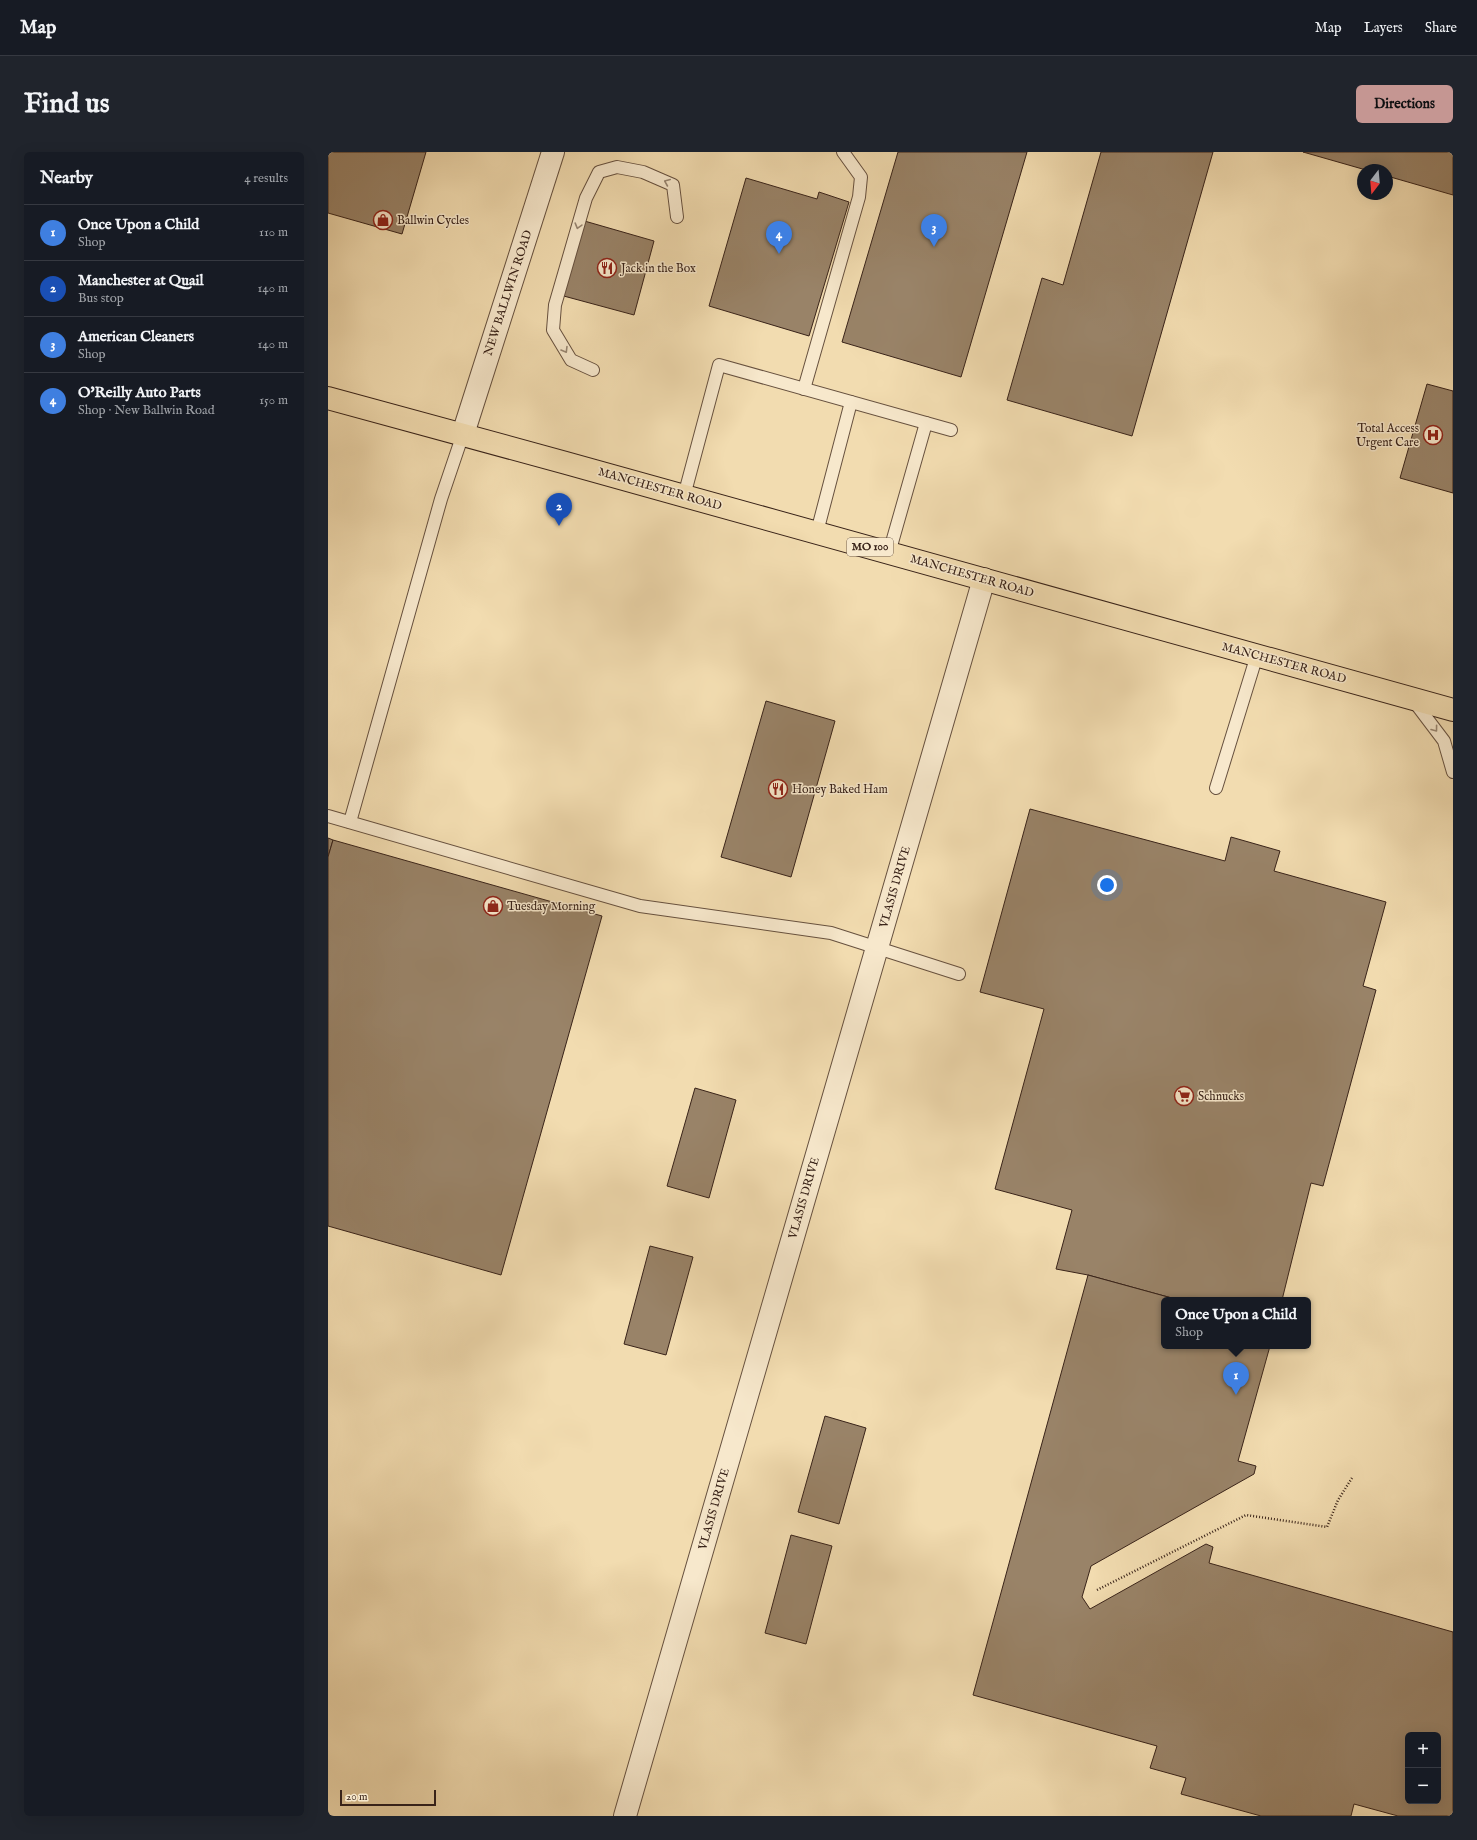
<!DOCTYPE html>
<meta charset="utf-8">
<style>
:root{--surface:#171b24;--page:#20242c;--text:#f1f3f6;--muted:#9ea1a6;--line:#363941;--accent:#c59692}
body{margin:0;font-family:"IM FELL English",serif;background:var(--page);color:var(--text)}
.controls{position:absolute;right:12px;bottom:12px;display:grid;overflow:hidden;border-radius:6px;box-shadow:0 4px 16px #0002}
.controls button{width:36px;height:36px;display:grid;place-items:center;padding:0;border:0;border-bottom:1px solid var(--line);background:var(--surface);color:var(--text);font:20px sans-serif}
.compass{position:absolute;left:1029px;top:12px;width:36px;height:36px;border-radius:50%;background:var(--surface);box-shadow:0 4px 16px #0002;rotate:196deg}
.scale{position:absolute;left:12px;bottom:10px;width:96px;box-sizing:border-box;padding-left:4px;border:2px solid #392319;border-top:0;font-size:11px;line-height:14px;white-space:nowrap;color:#392319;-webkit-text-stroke:3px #f7e8cc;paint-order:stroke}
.you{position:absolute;left:779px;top:733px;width:14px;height:14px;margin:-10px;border:3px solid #fff;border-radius:50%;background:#1a73e8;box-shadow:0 0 0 6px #1a73e833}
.badge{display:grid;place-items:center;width:26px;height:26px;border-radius:50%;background:var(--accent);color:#fff;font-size:13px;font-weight:700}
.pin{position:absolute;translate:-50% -33px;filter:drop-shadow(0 1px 2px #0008)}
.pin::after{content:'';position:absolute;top:21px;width:14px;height:12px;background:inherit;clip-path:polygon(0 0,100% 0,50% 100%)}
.popup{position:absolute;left:833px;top:1145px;width:150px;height:52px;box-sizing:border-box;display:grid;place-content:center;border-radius:6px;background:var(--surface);filter:drop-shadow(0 1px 3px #0005);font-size:13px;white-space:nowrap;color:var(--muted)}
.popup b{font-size:15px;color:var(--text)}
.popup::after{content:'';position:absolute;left:50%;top:100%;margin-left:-8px;border:8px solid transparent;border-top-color:var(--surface)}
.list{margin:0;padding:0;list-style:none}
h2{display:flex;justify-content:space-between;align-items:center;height:52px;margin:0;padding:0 16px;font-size:17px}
h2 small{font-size:13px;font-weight:400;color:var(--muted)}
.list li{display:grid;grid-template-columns:26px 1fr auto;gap:12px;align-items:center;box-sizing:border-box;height:56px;padding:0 16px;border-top:1px solid var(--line)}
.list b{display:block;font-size:15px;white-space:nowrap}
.list p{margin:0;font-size:13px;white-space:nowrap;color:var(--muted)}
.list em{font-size:13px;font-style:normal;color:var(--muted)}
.map{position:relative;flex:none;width:1125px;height:1664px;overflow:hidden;border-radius:6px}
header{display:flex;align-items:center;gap:24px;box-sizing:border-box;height:56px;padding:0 20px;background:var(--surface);border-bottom:1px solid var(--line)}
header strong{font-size:19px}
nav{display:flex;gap:22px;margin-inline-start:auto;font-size:14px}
.intro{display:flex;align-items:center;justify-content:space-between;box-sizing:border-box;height:96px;padding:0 24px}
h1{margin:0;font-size:28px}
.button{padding:10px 18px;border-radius:6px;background:var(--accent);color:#111;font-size:14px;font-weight:700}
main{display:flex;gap:24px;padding:0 24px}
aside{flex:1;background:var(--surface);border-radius:6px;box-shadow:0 4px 16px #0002}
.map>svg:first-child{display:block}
.building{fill:#998368;stroke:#392319;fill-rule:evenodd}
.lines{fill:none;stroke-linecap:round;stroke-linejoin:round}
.lane-casing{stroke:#67513f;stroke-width:14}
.street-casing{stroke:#67513f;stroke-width:24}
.highway-casing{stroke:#392319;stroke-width:24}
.path{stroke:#392319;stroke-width:2.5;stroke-dasharray:1 2;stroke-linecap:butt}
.lane{stroke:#f7e8cc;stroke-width:12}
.street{stroke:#f7e8cc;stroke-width:22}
.highway{stroke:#f2dcb0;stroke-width:22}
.oneway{stroke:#988672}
.labels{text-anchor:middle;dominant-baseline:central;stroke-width:3;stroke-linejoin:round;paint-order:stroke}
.shield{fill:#f7e8cc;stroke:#725e4f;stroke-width:1}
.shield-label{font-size:11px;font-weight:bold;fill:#392319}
.poi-label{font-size:12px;fill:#392319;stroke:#f7e8cc;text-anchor:start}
.street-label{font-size:12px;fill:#392319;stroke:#f7e8cc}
</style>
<header>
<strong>Map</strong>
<nav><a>Map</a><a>Layers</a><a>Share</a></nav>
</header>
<div class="intro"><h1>Find us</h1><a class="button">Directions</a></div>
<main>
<aside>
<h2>Nearby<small>4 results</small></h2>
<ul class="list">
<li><span class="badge" style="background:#3f7fe0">1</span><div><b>Once Upon a Child</b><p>Shop</p></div><em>110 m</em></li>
<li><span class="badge" style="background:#1a4fb4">2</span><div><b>Manchester at Quail</b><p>Bus stop</p></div><em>140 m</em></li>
<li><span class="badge" style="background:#3f7fe0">3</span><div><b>American Cleaners</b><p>Shop</p></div><em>140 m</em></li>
<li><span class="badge" style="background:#3f7fe0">4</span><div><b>O'Reilly Auto Parts</b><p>Shop · New Ballwin Road</p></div><em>150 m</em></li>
</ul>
</aside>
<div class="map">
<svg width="1125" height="1664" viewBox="0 0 1125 1664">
<rect width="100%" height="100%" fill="#f2dcb0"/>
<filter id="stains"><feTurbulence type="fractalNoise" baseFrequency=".005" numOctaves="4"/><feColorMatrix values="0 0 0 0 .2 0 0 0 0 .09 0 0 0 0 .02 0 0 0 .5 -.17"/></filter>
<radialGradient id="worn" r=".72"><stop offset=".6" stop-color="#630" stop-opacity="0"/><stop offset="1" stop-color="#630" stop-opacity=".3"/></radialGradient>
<g class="building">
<polygon points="0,0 98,0 74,82 0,61"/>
<polygon points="570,0 699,0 633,225 514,190"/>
<polygon points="773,0 885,0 804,284 679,248 714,126 735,133"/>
<polygon points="975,0 1125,0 1125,43 1059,24 1059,18 1038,18"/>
<polygon points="418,26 489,47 491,40 521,50 481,184 381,154"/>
<polygon points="253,68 326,89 306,163 232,143"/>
<polygon points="1099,232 1125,239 1125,341 1072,326"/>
<polygon points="438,549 507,569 463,725 393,705"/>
<polygon points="702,657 897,709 903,685 952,699 946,719 1058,750 1035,834 1048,838 995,1034 983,1031 954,1148 851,1148 760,1123 728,1117 744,1058 667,1037 716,857 652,840"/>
<polygon points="0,686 5,688 0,705"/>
<polygon points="5,688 274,764 173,1123 0,1074 0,705"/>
<polygon points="367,936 408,948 381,1046 339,1034"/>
<polygon points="322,1094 365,1105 338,1203 296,1192"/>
<path d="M760 1123 851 1148H836V1194H942L910 1309 928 1314 926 1322 763 1414 754 1445 762 1457 878 1392 885 1395 881 1411 1125 1480V1664H1070L1026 1652 1023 1664H933L853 1642 858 1626 822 1616 829 1594 645 1543ZM1080 1583H1110V1649H1080Z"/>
<polygon points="497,1264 538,1276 511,1372 470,1360"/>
<polygon points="463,1383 504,1394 478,1492 437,1481"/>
</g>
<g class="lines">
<g class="lane-casing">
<g id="lane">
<polyline points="265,218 243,208 225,178 227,153 258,46 271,20 289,15 315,20 345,33 349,65"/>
<polyline points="476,237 531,45 533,25 515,0"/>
<polyline points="356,344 391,213 623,278"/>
<polyline points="489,380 523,250"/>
<polyline points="561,401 598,271"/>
<polyline points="1085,548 1116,589 1125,620"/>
<polyline points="888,636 929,503"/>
<polyline points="0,664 312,754 503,781 631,822"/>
<polyline points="22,670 113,347 135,282"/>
</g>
</g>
<g class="street-casing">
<g id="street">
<polyline points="135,282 225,0"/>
<polyline points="297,1664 656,427"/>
</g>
</g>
<g class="highway-casing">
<polyline id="highway" points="0,246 238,311 1125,558"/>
</g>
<polyline class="path" points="769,1438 918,1363 999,1375 1010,1348 1024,1326"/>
<use href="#lane" class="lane"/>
<use href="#street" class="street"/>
<use href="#highway" class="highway"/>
</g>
<defs><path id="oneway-chevron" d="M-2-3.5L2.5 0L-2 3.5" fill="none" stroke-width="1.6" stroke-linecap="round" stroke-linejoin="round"/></defs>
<g class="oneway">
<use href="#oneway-chevron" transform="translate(339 30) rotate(-157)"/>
<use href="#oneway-chevron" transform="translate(250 74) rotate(106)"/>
<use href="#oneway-chevron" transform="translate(237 198) rotate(59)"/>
<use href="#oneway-chevron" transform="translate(1107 577) rotate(53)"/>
</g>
<defs>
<g id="shop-ring" transform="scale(1)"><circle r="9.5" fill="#f7e8cc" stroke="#8f2418" stroke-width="1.5"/><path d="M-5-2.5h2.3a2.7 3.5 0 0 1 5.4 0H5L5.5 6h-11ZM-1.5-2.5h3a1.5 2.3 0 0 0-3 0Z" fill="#8f2418"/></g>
<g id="restaurant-ring" transform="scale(1)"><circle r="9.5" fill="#f7e8cc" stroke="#8f2418" stroke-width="1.5"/><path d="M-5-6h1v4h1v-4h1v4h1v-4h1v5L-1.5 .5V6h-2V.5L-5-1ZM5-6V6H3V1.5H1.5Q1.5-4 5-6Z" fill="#8f2418"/></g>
<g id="hospital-ring" transform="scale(1)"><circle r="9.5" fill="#f7e8cc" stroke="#8f2418" stroke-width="1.5"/><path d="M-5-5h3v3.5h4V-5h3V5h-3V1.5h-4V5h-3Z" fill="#8f2418"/></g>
<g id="supermarket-ring" transform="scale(1)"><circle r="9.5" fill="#f7e8cc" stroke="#8f2418" stroke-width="1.5"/><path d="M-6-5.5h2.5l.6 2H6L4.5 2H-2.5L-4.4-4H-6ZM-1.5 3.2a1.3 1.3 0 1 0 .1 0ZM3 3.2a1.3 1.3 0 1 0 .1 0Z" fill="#8f2418"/></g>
</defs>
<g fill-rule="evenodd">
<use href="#shop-ring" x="55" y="68"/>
<use href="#restaurant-ring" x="279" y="116"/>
<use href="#hospital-ring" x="1105" y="283"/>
<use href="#restaurant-ring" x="450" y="637"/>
<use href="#shop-ring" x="165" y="754"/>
<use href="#supermarket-ring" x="856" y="944"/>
</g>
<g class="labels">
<rect class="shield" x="519" y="386" width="46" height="18" rx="3"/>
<g class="shield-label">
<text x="542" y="395">MO 100</text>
</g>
<g class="poi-label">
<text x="69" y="68">Ballwin Cycles</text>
<text x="293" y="116">Jack in the Box</text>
<text x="1091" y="276" text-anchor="end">Total Access<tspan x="1091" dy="14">Urgent Care</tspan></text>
<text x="464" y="637">Honey Baked Ham</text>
<text x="179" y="754">Tuesday Morning</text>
<text x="870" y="944">Schnucks</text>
</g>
<g class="street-label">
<text transform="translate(180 141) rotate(-72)">NEW BALLWIN ROAD</text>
<text transform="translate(332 337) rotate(16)">MANCHESTER ROAD</text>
<text transform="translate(644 424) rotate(16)">MANCHESTER ROAD</text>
<text transform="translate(956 511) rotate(15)">MANCHESTER ROAD</text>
<text transform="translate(567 735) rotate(-74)">VLASIS DRIVE</text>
<text transform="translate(476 1046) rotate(-74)">VLASIS DRIVE</text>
<text transform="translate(386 1357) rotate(-74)">VLASIS DRIVE</text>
</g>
</g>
<rect width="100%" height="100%" filter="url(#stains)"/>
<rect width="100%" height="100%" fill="url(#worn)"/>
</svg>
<div class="controls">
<button>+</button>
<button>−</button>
</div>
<svg class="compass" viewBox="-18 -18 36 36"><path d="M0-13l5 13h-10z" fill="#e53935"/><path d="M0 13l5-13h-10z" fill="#9ea1a6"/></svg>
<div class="scale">20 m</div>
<div class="you"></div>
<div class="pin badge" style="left:908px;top:1243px;background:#3f7fe0">1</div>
<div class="popup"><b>Once Upon a Child</b>Shop</div>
<div class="pin badge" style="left:231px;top:374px;background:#1a4fb4">2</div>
<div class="pin badge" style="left:606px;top:95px;background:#3f7fe0">3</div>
<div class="pin badge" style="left:451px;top:102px;background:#3f7fe0">4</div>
</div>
</main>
